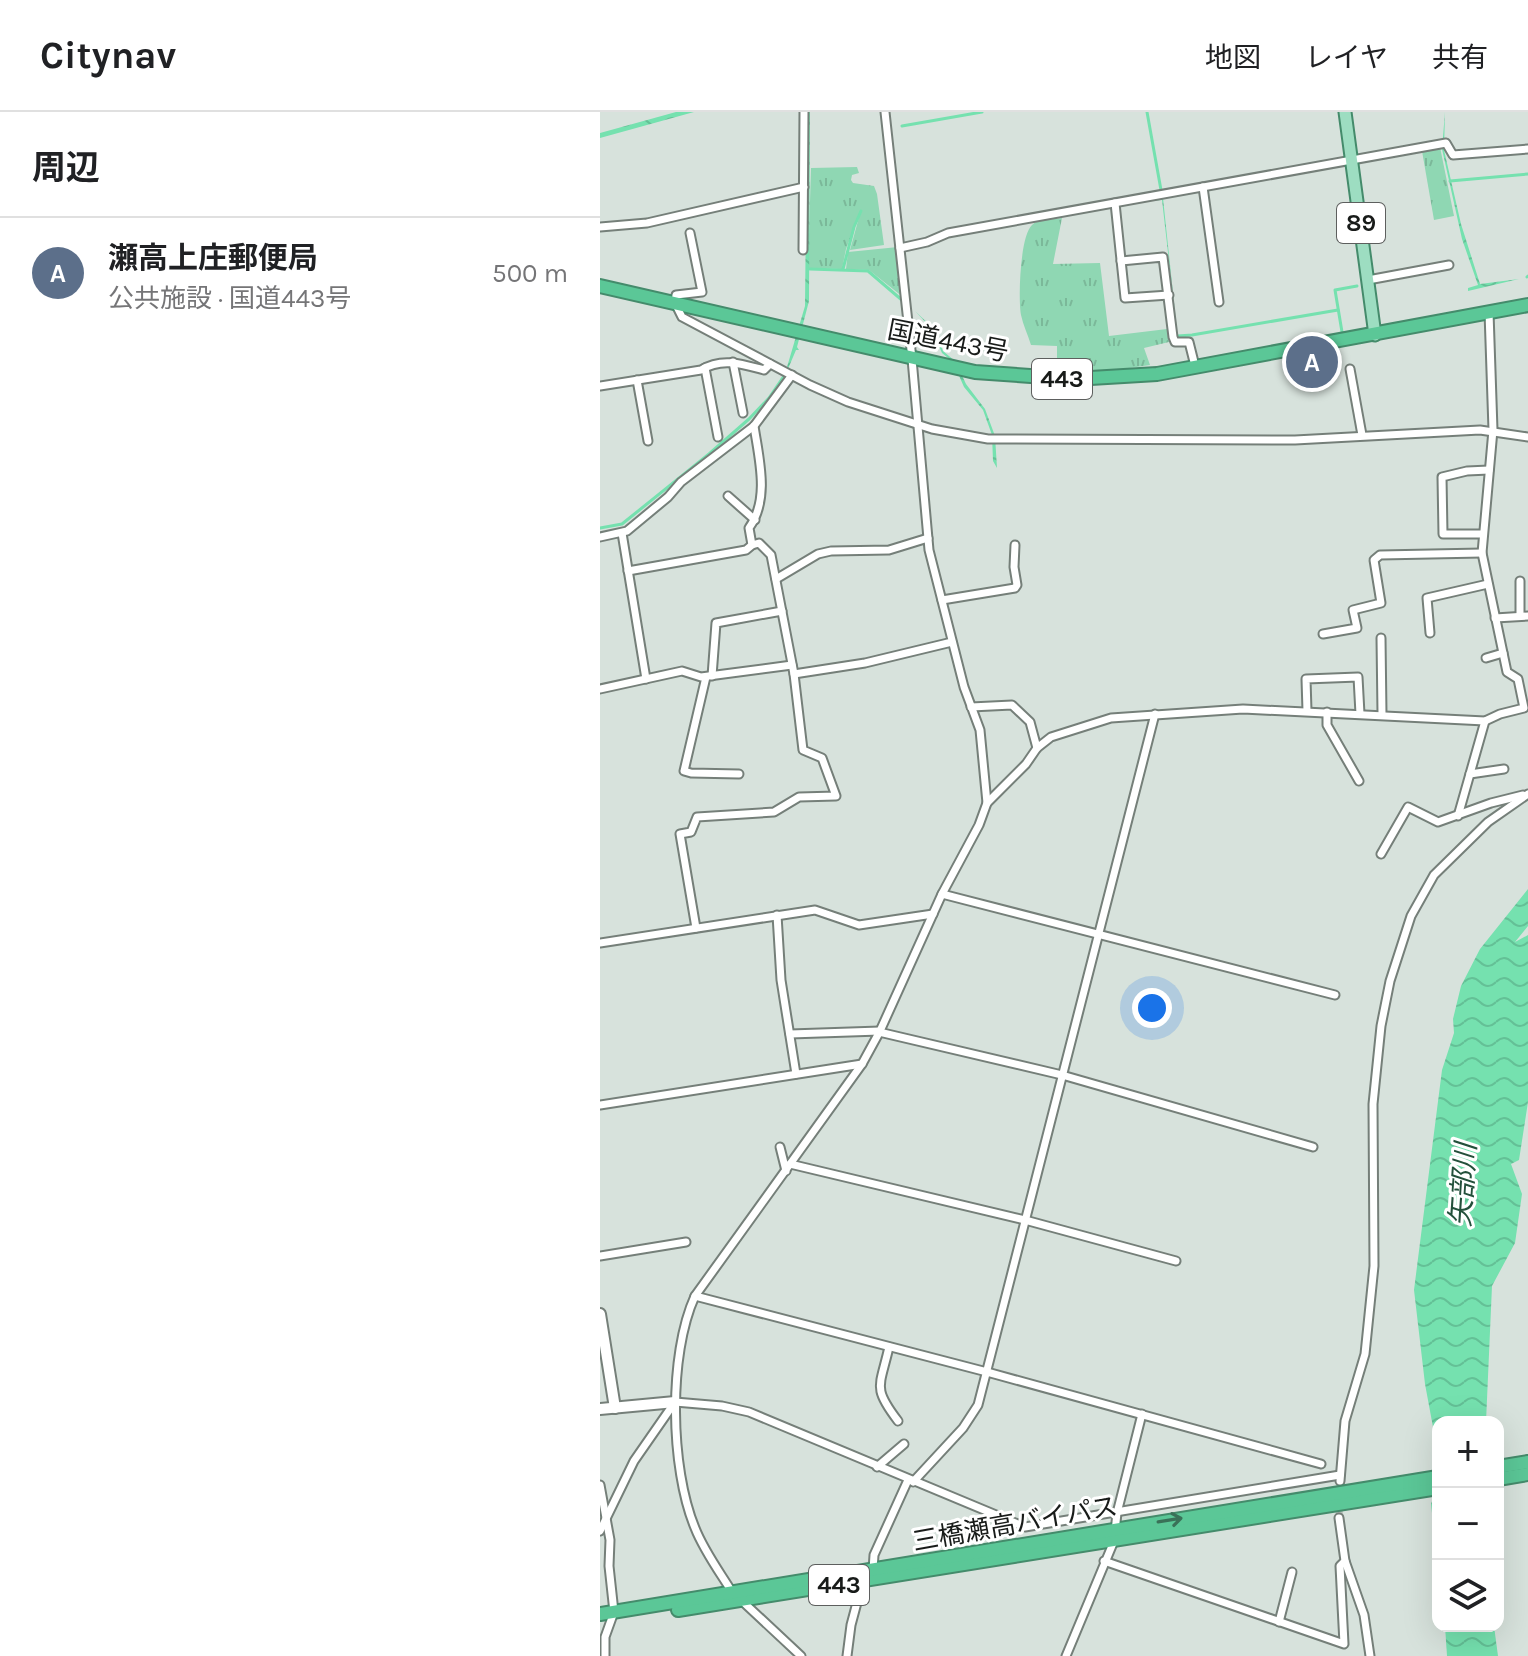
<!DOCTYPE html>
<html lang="ja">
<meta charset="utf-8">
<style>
:root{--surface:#fff;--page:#f2f2f2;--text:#202124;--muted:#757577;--line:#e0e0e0;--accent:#921e7e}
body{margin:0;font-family:Karla,"Noto Sans JP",sans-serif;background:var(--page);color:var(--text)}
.controls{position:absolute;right:24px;bottom:24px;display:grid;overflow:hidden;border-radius:16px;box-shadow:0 8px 32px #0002}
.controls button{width:72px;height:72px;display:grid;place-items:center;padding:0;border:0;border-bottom:2px solid var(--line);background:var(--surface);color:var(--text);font:40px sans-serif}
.you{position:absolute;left:552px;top:896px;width:28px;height:28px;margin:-20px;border:6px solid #fff;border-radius:50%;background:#1a73e8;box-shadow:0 0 0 12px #1a73e833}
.badge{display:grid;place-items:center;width:52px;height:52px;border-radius:50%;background:var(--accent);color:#fff;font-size:26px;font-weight:700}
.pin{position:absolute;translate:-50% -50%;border:4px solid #fff;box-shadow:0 2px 8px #0006}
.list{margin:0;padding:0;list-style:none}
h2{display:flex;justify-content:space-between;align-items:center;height:104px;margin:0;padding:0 32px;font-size:34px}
h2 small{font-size:26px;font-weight:400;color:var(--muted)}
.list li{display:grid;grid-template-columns:52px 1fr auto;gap:24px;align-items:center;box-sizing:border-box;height:112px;padding:0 32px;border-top:2px solid var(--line)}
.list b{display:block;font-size:30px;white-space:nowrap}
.list p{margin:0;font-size:26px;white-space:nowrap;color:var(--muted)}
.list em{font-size:26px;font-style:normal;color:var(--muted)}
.icon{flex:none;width:44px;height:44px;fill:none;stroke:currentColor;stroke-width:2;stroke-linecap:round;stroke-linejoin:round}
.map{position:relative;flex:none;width:928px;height:1544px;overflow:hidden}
header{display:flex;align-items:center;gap:48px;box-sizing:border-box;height:112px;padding:0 40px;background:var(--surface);border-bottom:2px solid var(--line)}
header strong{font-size:38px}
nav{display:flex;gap:44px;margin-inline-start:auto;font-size:28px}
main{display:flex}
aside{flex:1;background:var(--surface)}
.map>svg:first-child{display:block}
.grass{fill:url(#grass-tufts)}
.water{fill:url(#water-waves)}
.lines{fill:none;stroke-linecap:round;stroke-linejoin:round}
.stream{stroke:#75e1af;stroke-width:3}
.street-tunnel{stroke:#b1bab5;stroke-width:7;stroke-dasharray:7 3.5;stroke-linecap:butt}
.street-casing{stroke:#757f79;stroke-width:11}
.secondary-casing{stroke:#757f79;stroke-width:14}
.primary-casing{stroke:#448b6b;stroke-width:15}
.highway-casing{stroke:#448b6b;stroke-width:16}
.street{stroke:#fff;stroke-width:7}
.secondary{stroke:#fff;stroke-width:10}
.primary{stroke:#9dddc1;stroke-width:11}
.highway{stroke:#5bc797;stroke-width:12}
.oneway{stroke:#3a7158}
.labels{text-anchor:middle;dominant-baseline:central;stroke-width:6;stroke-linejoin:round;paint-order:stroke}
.shield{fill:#fff;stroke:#5d5f5e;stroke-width:2}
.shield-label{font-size:24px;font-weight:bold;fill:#181b19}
.street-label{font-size:26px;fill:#181b19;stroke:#fff}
.water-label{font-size:28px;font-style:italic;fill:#23503b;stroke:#fff}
</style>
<header>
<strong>Citynav</strong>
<nav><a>地図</a><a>レイヤ</a><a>共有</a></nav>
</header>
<main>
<aside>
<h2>周辺<small></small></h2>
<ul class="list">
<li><span class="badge" style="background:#5c6f8a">A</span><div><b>瀬高上庄郵便局</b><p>公共施設 · 国道443号</p></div><em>500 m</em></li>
</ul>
</aside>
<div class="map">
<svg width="928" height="1544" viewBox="0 0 928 1544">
<defs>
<pattern id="grass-tufts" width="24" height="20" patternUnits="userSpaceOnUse" patternTransform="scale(2)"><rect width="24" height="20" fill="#8fd7b3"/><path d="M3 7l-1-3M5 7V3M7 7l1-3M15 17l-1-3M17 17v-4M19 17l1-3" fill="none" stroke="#7bb899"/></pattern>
<pattern id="water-waves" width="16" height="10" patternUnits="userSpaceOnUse" patternTransform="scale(2)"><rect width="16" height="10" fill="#75e1af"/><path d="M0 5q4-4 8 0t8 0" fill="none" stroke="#64c096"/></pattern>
</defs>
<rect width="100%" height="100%" fill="#d7e2dc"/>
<g class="grass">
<polygon points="840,35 854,104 834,108 822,39"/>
<polygon points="257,55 259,61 252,63 251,68 253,71 274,74 277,82 284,133 250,138 261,98 246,137 242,157 208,156 211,56"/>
<path d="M462 106 453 152 500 151 509 224 567 217 569 230 544 236 550 253 516 258 457 260V234L431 233C428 223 423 213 421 203 418 186 420 124 432 113 438 106 453 108 462 106Z"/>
<polygon points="298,135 303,185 269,158 246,157 248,140"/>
</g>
<g class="water">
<polygon points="76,0 94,0 0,26 0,21"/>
<polygon points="207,0 210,0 209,189 197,235 199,238 196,238 185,264 182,263 187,255 205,194"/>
<polygon points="845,0 844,38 861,112 880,172 919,167 868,179 868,176 878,173 862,127 842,37"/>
<polygon points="563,86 577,219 562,88 534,90"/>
<polygon points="315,199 334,217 343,239 355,249 366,272 385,297 395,324 397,356 393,349 392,323 383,298 364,275 353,250 342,241 331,216"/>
<polygon points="928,777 928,814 915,830 928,823 928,990 919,1048 911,1052 922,1082 915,1131 892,1174 886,1310 838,1310 838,1342 825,1272 814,1178 842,958 854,921 853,907 861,874 880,837"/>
<polygon points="838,1373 838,1455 831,1392"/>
<polygon points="845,1514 894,1514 898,1544 847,1544"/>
</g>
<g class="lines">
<g class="stream">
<polyline points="547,0 561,78"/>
<polyline points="302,14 382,0"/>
<polyline points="850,69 928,62"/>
<polyline points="210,157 268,159 303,189"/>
<polyline points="243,157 254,115 261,99"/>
<polyline points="927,165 928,164"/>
<polyline points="742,220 735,178 757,174"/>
<polyline points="578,224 592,223 738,198"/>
<polyline points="0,416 22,412 109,342 149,307 169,286 184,264"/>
</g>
<polyline class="street-tunnel" points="739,1406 740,1369"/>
<g class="street-casing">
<g id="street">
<polyline points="285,0 312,247 329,438 364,575 380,618 387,691"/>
<polyline points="603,75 619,190"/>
<polyline points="515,91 525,186 569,183"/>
<polyline points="0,115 47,111 204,75"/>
<polyline points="90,121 102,180 76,183 75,191 82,205 210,273 248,290 332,317 388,327 695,328 880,318 928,325"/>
<polyline points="300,136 327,130 348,121 846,31 853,43 928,37"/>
<polyline points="203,138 204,0"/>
<polyline points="521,149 563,145 573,225 575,230 589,230 594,250"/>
<polyline points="768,168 849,153"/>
<polyline points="133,250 143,301"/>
<polyline points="105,256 118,325"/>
<polyline points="750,257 762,323"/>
<polyline points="37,268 48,329"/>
<path d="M0 274 101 258C122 245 142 252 164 258L170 252"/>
<polyline points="128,384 155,408"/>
<polyline points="22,421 46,567"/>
<polyline points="882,422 843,422 842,365 867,359 889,358"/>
<polyline points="0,425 27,419 68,385 81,370 154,314 192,263"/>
<polyline points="28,459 146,438 152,433"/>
<polyline points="176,467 218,442 231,439 289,438 328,426"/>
<polyline points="920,469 920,504"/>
<polyline points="342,488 415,476 417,473 414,455 415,433"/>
<polyline points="895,506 928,504"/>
<polyline points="830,521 827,486 888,472"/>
<polyline points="723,522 757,516 753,498 781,491 774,448 780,443 882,441"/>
<polyline points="781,526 782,602"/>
<polyline points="886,546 903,541"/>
<polyline points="194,562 265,551 352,530"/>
<polyline points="112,564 116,511 182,499"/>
<polyline points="106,565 84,659 91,661 139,662"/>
<polyline points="0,577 82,559 101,565 192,553"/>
<polyline points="371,595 412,593 430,610 437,636"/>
<polyline points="707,599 706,567 758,565 760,602"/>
<polyline points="727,600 727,613 759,669"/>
<polyline points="870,662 904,657"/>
<polyline points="858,704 885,609"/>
<polyline points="781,742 808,695 838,710 891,691 923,683"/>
<polyline points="342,782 735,883"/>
<polyline points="177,803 181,868 196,962"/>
<path d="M96 816 80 722 91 720 97 705 174 700 199 685 236 684 222 646 203 638 194 562 171 443 159 431 152 433 149 416C170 387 159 347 154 314"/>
<polyline points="0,831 215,798 259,813 333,802"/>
<polyline points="279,920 462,963 713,1035"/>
<polyline points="190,922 280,919"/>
<polyline points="0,993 262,952"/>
<polyline points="180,1035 186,1059"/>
<polyline points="190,1052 425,1108 576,1149"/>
<polyline points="0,1144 86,1130"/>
<polyline points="95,1184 387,1260 721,1352"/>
<path d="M289 1235C280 1275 272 1275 298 1309"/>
<polyline points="75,1290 122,1294 149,1300 425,1415 740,1363"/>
<polyline points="277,1355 304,1332"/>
<polyline points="740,1369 745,1309 765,1242 774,1154 773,992 781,914 790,869 811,804 834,763 888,710 928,682"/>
<polyline points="313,1370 363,1316 378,1293 555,602"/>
<polyline points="0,1373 10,1428 9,1454 14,1500 5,1525 5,1544"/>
<polyline points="0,1419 34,1349 75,1290"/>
<polyline points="504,1449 744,1532 740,1454 745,1449 739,1406"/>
<polyline points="745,1449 764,1503 770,1544"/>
<polyline points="273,1458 274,1443 308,1368"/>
<path d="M132 1480C119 1459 104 1439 95 1416 70 1356 68 1243 95 1184L262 952 280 919 342 782 379 713 387 691 426 652 437 636 451 625 511 606 643 597 885 609 900 602 924 596 918 567 907 560 882 441 893 318 889 200"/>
<polyline points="141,1488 201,1544"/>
<polyline points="679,1510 692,1460"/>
<polyline points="247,1544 251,1513 263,1468"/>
<polyline points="466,1544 514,1429 517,1401 542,1302"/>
</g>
</g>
<g class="secondary-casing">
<g id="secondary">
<polyline points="0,1202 15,1296"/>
<polyline points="0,1297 75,1290"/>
</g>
</g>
<g class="primary-casing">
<polyline id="primary" points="745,0 775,223"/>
</g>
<g class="highway-casing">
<g id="highway">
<polyline points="0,174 375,260 474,267 557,262 928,193"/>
<polyline points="898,1355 928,1350"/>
<polyline points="898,1367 928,1362"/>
<polyline points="78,1498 838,1376"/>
<polyline points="0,1502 838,1365"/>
</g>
</g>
<use href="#street" class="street"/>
<use href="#secondary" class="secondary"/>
<use href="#primary" class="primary"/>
<use href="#highway" class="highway"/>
</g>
<defs><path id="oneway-shaft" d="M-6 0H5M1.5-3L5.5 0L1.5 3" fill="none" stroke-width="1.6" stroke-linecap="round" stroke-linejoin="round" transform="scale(2)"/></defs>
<use class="oneway" href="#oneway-shaft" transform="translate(570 1408) rotate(-9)"/>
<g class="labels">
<g class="shield">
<rect x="737" y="91" width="48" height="40" rx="6"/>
<rect x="432" y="247" width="60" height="40" rx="6"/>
<rect x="209" y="1453" width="60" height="40" rx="6"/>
</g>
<g class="shield-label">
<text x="761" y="111">89</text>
<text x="462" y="267">443</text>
<text x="239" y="1473">443</text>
</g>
<g class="street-label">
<text transform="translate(348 229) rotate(11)">国道443号</text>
<text transform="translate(415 1412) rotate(-10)">三橋瀬高バイパス</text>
</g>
<g class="water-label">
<text transform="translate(863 1073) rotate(-86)">矢部川</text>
</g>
</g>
</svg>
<div class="controls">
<button>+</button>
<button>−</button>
<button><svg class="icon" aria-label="layers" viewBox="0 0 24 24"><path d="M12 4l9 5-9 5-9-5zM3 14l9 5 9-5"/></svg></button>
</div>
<div class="you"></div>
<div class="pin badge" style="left:712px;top:250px;background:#5c6f8a">A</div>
</div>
</main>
